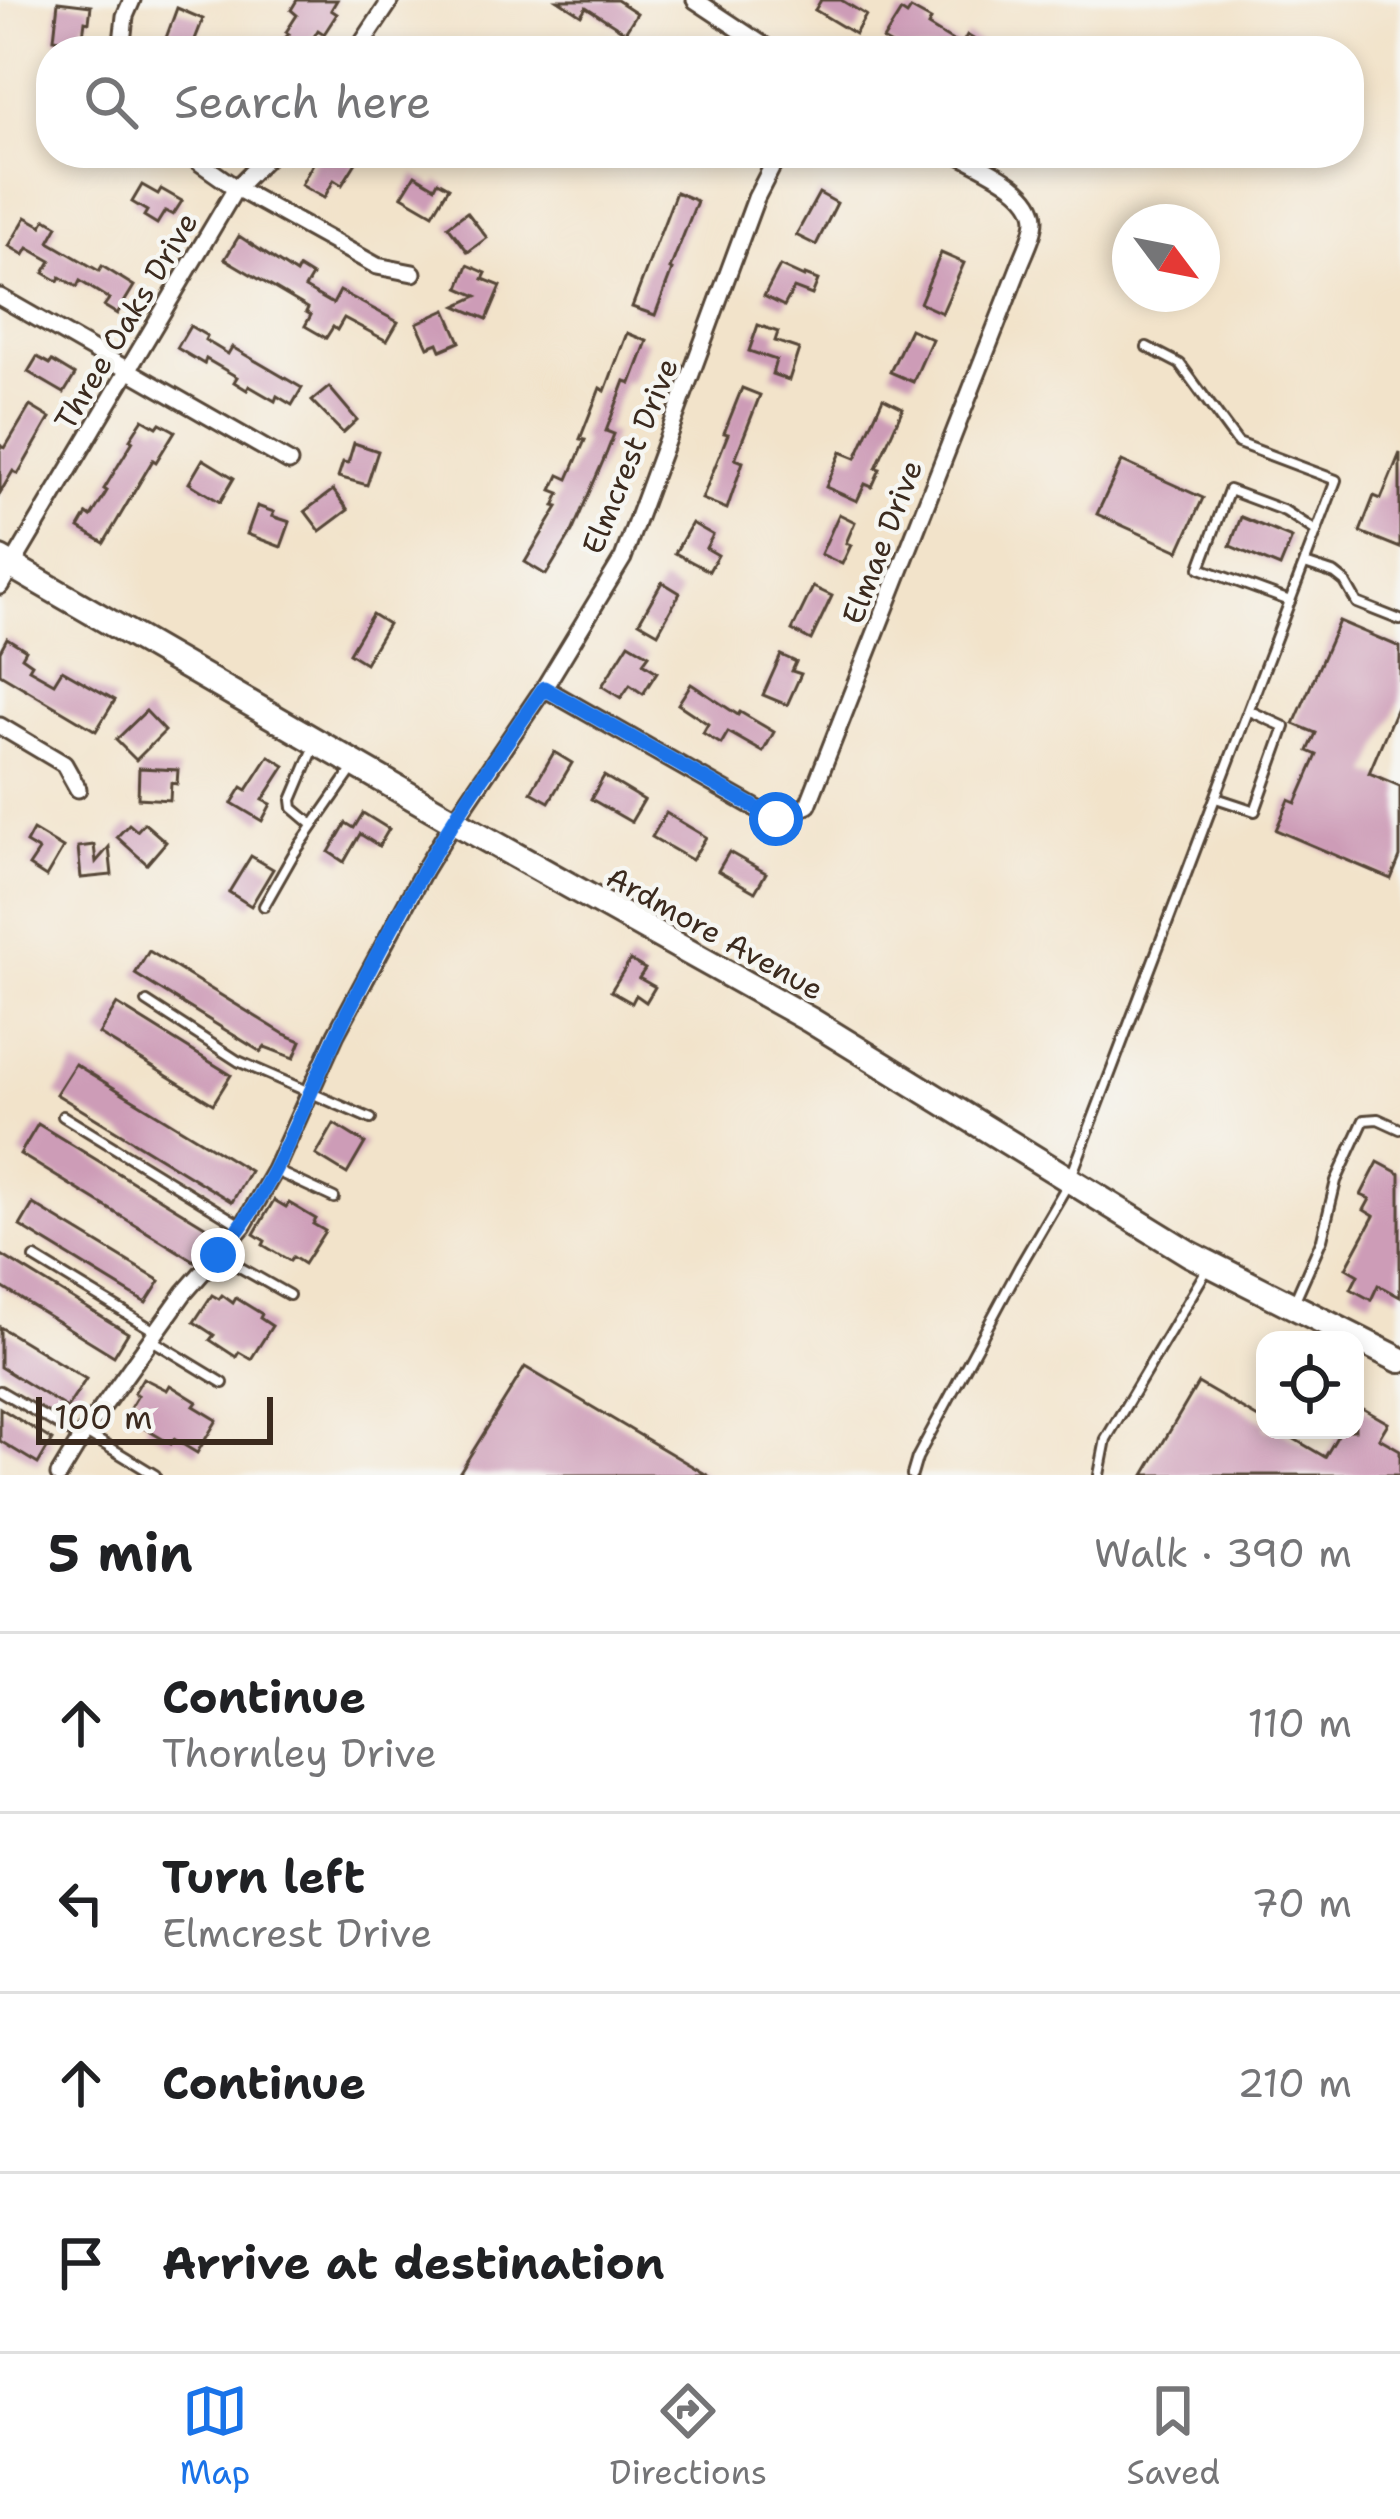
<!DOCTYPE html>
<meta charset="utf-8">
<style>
:root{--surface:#fff;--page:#f6f6f6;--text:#202124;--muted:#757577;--line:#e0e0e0;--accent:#1a73e8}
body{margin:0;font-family:"Shantell Sans",sans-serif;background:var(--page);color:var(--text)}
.controls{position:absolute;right:36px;bottom:36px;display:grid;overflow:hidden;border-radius:24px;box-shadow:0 6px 18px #0003}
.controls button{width:108px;height:108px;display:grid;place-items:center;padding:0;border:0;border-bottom:3px solid var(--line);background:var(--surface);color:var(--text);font:60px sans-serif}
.compass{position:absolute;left:1112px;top:204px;width:108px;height:108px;border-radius:50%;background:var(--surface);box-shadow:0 6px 18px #0003;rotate:122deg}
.scale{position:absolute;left:36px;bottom:30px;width:237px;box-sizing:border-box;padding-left:12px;border:6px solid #3b2a1e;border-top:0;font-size:33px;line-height:42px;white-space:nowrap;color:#3b2a1e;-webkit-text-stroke:9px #f6f6f2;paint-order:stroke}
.stop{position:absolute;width:36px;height:36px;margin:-27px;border:9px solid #1a73e8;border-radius:50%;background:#fff}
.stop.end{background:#1a73e8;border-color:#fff;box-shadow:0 3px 12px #0008}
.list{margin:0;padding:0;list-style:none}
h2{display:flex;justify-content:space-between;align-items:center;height:156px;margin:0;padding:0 48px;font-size:51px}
h2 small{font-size:39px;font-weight:400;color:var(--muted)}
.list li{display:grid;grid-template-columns:78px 1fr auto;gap:36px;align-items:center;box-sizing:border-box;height:180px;padding:0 48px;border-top:3px solid var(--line)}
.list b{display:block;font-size:45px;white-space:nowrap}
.list p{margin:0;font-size:39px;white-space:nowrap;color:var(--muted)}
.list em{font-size:39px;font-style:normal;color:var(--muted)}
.icon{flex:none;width:66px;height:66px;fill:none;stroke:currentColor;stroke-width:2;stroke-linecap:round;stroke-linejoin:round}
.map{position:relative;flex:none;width:1400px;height:1475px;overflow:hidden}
.search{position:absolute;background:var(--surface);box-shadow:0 6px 18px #0003;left:36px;right:36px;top:36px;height:132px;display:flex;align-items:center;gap:30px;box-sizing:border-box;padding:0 42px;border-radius:48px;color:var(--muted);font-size:45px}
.sheet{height:876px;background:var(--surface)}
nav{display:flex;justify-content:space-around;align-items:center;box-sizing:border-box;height:168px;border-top:3px solid var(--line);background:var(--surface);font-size:33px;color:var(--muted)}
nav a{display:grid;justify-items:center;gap:6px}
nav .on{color:var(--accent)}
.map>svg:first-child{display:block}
.building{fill:#cd9cb7}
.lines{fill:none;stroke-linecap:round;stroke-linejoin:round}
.service-casing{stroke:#564638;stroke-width:14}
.minor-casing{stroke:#564638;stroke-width:21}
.primary-casing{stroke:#564638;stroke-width:30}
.service{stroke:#fff;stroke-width:8}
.minor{stroke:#fff;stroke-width:15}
.primary{stroke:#fff;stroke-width:24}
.route{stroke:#1a73e8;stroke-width:15}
.labels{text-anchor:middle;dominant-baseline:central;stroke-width:9;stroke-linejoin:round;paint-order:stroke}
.street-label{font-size:30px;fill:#3b2a1e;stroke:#f6f6f2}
</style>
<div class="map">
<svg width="1400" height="1475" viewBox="0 0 1400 1475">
<rect width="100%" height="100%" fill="#f6f6f2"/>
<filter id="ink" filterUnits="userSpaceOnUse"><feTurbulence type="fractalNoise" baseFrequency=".00833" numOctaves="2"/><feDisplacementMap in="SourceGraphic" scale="24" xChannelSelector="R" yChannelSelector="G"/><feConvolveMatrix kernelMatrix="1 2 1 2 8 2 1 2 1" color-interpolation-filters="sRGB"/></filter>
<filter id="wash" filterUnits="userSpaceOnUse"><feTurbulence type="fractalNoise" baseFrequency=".004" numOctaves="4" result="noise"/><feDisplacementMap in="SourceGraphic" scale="48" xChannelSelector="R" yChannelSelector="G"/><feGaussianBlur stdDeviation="2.7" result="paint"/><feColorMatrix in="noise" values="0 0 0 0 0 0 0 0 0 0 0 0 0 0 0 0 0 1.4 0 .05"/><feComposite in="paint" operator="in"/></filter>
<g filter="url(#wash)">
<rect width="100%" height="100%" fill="#f2e3ca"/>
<g id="blocks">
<g class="building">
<polygon points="297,0 337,0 331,10 337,14 324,34 318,30 305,51 272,51 289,34 286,32 297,15 291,10"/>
<polygon points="558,0 617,0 637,13 625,32 586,7 581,15"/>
<polygon points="821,0 841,0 866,15 855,34 815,10"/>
<polygon points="58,2 91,6 89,22 85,21 82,43 54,39"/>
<polygon points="177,8 203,19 192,47 166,38"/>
<polygon points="911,9 931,20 928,26 961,46 967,35 993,51 902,51 883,40 901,11 907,15"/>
<polygon points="319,153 362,153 342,185 334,180 324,198 301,185"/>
<polygon points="415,175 435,187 438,181 449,187 433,214 402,196"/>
<polygon points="142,185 158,194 161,189 182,201 173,215 165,211 157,224 144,216 147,211 132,202"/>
<polygon points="676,192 697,201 670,269 672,270 655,315 632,307"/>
<polygon points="819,193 837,203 816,245 796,235"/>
<polygon points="467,212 487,238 468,252 448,226"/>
<polygon points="26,217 42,226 46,219 58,226 49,242 99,271 102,266 134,286 117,314 104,306 109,299 80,281 77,287 60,277 58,281 44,273 51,261 28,248 24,255 9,246"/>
<polygon points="239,236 296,274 299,268 312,276 305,288 333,304 340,291 398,322 387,341 344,318 337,330 333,327 326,338 305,326 311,315 306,312 308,308 225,259"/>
<polygon points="941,253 964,263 942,313 920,303"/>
<polygon points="468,265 486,273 483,279 501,286 487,319 456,306 477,296 459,288"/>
<polygon points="780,266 804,277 805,275 818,280 812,295 794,288 784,306 764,296"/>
<polygon points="446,310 460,342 441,350 438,343 428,347 417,323"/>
<polygon points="758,325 778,332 775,341 799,349 789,380 772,374 776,360 749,351"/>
<polygon points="190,326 207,336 205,340 228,354 232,347 302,388 292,405 277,396 275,401 249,386 247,390 234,382 237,377 206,359 204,364 177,348"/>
<polygon points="910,329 932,339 913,382 890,372"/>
<polygon points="627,333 647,341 631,383 625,381 606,431 614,434 607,452 572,532 546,575 525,562 558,507 554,506 560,493 552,490 559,475 568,479 585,440 580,439 600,388 605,391"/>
<polygon points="37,357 50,364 52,361 75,375 64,393 28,372"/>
<polygon points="329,387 357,420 343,433 312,401"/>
<polygon points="742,388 760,395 735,459 743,462 727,509 702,499 728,434 724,433"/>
<polygon points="883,398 903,408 876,468 880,469 872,487 865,484 857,501 826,487 841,452 856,458"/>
<polygon points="30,406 50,418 18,474 13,471 0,493 0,445 5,448"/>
<polygon points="143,419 157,427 160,423 175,431 156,462 153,460 104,543 79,528 87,514 91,517 107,491 104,489 133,441 130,439"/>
<polygon points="354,443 378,451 367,485 338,477 343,462 348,463"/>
<polygon points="1400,453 1400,548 1360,532 1374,496 1381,499"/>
<polygon points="203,459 234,478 220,502 189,483"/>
<polygon points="1122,461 1203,498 1179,551 1097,514"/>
<polygon points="333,490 348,510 320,531 305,511"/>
<polygon points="257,506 274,512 272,516 290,522 281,547 247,534"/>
<polygon points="839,514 855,522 846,543 851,545 842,564 821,554"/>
<polygon points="1241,517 1292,538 1280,567 1230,546"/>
<polygon points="692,523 713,535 706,548 718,555 709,571 675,553"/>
<polygon points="662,582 680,593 658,633 639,622"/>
<polygon points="813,587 832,596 811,640 792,630"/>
<polygon points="372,614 388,624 365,663 349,653"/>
<polygon points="1339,621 1400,647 1400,700 1369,773 1400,786 1400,857 1391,879 1276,830 1289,800 1296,803 1317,755 1308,751 1316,733 1294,724"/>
<polygon points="7,638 26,650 22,657 32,664 29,669 54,683 62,670 115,700 96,731 0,674 0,651"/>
<polygon points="629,643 649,655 643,663 657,672 643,694 630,685 621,698 602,686"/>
<polygon points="781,655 796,662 792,671 801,674 787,705 763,695"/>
<polygon points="691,684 738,715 740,712 774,732 763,752 728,732 721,744 703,733 708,724 678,704"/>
<polygon points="146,711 165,731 136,760 116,740"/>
<polygon points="554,752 572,763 549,802 531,792"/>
<polygon points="269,756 285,766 263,800 271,804 262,821 232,803 242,787 247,790"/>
<polygon points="139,768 178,770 177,784 171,783 170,800 138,798"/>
<polygon points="604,776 644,800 631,822 591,799"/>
<polygon points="363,813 389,829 379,846 360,834 344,862 329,852 346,823 354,828"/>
<polygon points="666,813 706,837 692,860 652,837"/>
<polygon points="144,823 166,842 147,864 117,837 129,824 137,831"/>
<polygon points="33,830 63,848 46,877 29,866 39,851 26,843"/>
<polygon points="94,845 96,862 109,847 112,875 81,878 78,847"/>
<polygon points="729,852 766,873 755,892 718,871"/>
<polygon points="251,856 273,869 251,906 229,892"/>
<polygon points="149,951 284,1034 301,1041 294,1058 265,1047 261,1052 135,974"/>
<polygon points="630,960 645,969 639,978 655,987 646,1002 636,995 632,1003 611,991"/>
<polygon points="117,1004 231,1075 213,1104 99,1034"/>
<polygon points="75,1064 250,1171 232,1202 56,1094"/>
<polygon points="38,1124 213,1231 194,1261 20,1154"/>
<polygon points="334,1124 365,1143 347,1174 316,1155"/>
<polygon points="1378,1162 1400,1174 1400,1297 1378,1285 1371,1300 1351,1289 1358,1275 1346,1268 1374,1216 1364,1210 1370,1199 1361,1195"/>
<polygon points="274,1200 286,1207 289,1203 316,1219 313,1224 325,1231 304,1264 293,1257 290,1261 263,1245 265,1241 254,1234"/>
<polygon points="33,1204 160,1281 146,1303 20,1226"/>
<polygon points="0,1254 128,1333 114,1356 0,1286"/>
<polygon points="212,1295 219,1299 222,1295 233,1303 236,1298 262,1314 260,1318 272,1326 251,1359 239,1352 236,1357 210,1340 214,1335 194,1322"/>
<polygon points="0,1327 86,1379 67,1408 0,1367"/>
<polygon points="525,1367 707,1475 458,1475"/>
<polygon points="143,1378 167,1390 170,1385 197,1402 194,1406 217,1420 197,1453 174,1439 171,1444 144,1428 148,1422 129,1410 138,1395 134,1393"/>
<polygon points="1198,1383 1265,1422 1265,1430 1279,1430 1325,1457 1341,1430 1355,1430 1355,1404 1388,1423 1379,1438 1400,1450 1400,1475 1144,1475"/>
<polygon points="0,1408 52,1440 38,1464 0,1441"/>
</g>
</g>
</g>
<g filter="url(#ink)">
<use href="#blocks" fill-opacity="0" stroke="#564638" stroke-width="3"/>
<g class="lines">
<g class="service-casing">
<g id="service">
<polyline points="1305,564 1335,574 1345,582 1357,603 1400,620"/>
<polyline points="1290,601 1200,568 1229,490 1285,511 1316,531"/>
<polyline points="1216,798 1255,811 1285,727 1250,711"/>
<polyline points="313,825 293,808 292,800 314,748"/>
<polyline points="264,906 293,855 352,770"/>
<polyline points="147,1002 238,1061 371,1119"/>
<polyline points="63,1116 242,1226"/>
<polyline points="276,1171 334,1198"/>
<polyline points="218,1255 289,1295"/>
<polyline points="35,1258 155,1331"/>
<polyline points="1295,1300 1322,1239 1336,1181 1364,1120 1378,1119 1400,1129"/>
<polyline points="152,1340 223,1383"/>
<polyline points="0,1391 81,1438"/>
<polyline points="86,1433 155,1475"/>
<polyline points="912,1475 917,1458 1020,1266 1069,1182 1336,480 1238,443 1180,364 1147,347"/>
<polyline points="1099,1475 1106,1439 1209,1266"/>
</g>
</g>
<g class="minor-casing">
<g id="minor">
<polyline points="695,0 772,51"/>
<polyline points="121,51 125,16 132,0"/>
<polyline points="357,51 391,0"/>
<polyline points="186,153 236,188 377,266 413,273"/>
<polyline points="0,297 289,462"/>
<polyline points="0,586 236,188 271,153"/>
<path d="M544 688 775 819 808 805 1020 265C1025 252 1035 233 1035 219 1034 188 979 166 956 153"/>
<polyline points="0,726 64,764 78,789"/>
<polyline points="59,1475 85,1432 184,1293 243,1226 275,1170 336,1034 424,870 454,821 544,688 623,558 756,198 779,153"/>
</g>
</g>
<g class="primary-casing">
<polyline id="primary" points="0,559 454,821 810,1020 1190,1254 1400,1360"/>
</g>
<use href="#service" class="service"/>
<use href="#minor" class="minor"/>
<use href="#primary" class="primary"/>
</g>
</g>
<g class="lines" filter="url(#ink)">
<path class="route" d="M218 1255C280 1185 306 1093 348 1011 380 948 413 885 451 825 480 778 513 733 544 688L776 819"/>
</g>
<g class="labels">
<g class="street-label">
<text transform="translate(126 321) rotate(-59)">Three Oaks Drive</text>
<text transform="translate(630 456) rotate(-68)">Elmcrest Drive</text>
<text transform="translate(882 542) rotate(-69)">Elmae Drive</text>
<text transform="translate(715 933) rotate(29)">Ardmore Avenue</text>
</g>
</g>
</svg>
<div class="controls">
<button><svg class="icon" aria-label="locate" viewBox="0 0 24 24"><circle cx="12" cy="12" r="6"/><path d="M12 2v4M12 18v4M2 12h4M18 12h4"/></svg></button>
</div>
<svg class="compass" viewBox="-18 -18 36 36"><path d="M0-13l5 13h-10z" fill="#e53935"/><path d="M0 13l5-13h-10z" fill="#757577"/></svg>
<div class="scale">100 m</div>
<div class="stop" style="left:776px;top:819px"></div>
<div class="stop end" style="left:218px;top:1255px"></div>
<div class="search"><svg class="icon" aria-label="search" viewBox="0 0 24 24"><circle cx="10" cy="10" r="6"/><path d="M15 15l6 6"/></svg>Search here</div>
</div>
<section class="sheet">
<h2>5 min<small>Walk · 390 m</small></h2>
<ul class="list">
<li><svg class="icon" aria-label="ahead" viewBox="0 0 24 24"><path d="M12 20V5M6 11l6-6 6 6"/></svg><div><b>Continue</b><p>Thornley Drive</p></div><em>110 m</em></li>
<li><svg class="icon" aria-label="left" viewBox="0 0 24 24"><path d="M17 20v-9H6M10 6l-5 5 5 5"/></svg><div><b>Turn left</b><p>Elmcrest Drive</p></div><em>70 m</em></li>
<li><svg class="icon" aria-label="ahead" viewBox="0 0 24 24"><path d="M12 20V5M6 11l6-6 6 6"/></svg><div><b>Continue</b></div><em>210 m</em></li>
<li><svg class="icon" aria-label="arrive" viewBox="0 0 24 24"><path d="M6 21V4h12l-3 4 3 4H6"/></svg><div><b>Arrive at destination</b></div></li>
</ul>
</section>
<nav>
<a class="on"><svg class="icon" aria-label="map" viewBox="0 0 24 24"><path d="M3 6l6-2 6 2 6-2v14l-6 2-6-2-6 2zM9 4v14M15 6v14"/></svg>Map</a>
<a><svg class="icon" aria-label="directions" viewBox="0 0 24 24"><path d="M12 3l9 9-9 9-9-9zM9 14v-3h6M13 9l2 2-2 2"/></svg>Directions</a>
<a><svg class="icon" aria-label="saved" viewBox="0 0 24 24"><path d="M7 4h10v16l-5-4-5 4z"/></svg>Saved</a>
</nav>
